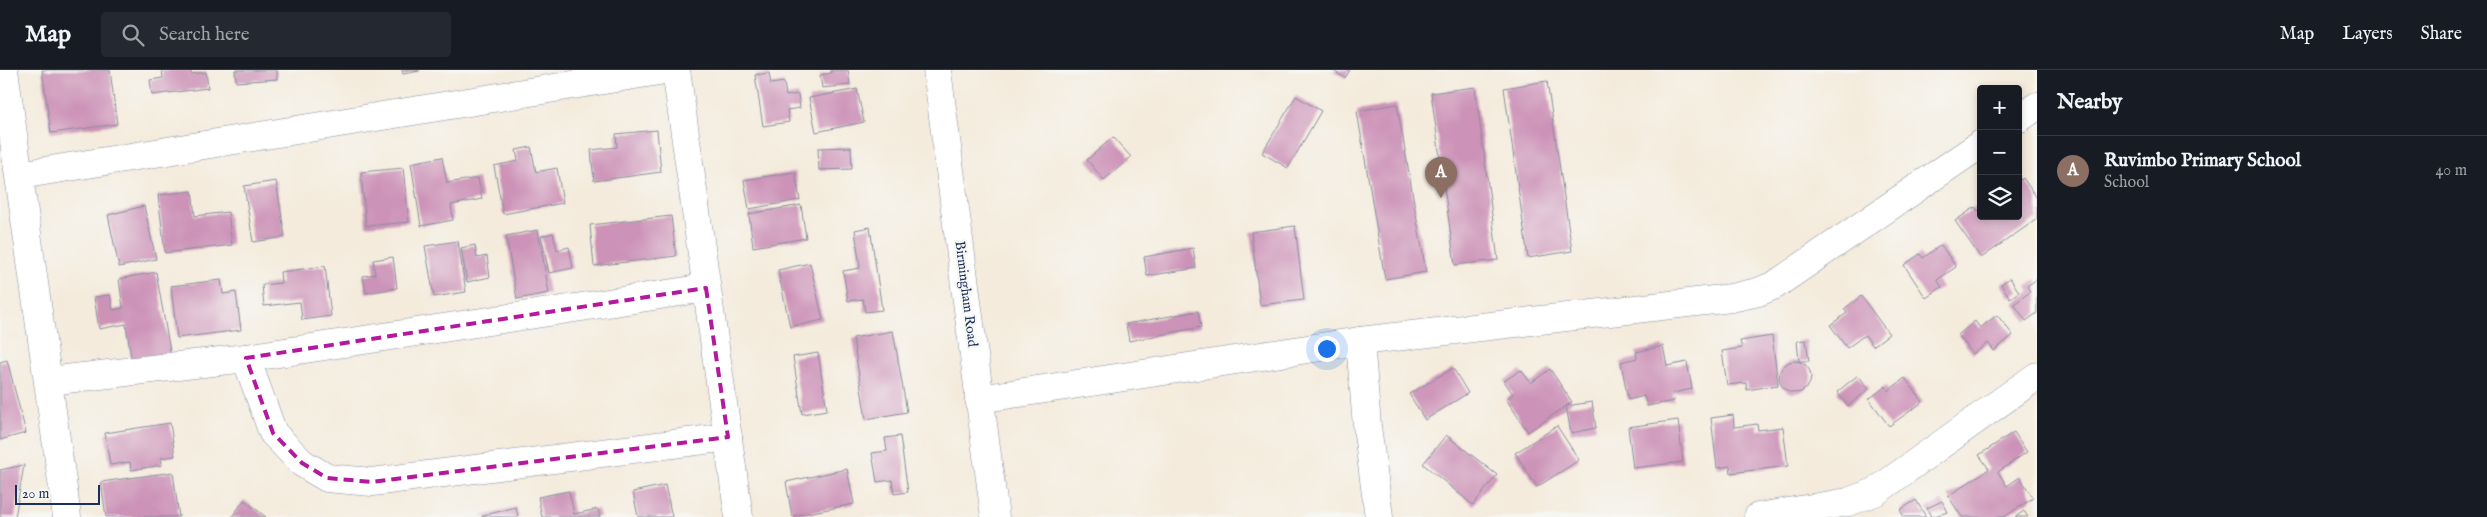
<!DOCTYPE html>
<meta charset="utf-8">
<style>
:root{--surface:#171b24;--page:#242831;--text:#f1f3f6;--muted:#9ea1a6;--line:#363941;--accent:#8c9099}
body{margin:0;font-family:"IM FELL English",serif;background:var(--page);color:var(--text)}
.controls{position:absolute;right:15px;top:15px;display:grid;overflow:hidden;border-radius:5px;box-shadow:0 2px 8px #0003}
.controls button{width:45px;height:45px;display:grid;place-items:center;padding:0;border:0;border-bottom:1px solid var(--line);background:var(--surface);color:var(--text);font:25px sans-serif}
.scale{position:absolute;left:15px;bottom:12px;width:85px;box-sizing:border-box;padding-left:5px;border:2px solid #1b2f5e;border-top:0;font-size:14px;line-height:18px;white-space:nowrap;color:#1b2f5e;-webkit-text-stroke:4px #f6f6f2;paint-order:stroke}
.you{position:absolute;left:1326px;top:278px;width:18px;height:18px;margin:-12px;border:4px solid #fff;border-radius:50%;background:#1a73e8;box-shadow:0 0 0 8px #1a73e833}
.badge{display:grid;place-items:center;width:32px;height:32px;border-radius:50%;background:var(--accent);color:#fff;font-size:16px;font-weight:700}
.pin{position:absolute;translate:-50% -41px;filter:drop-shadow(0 1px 2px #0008)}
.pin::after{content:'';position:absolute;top:26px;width:18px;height:15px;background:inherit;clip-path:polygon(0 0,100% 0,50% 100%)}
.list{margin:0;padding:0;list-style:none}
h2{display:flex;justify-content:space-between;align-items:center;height:65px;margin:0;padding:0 20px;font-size:21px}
h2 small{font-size:16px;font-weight:400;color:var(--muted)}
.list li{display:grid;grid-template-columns:32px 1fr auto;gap:15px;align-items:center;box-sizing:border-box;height:70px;padding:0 20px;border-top:1px solid var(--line)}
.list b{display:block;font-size:19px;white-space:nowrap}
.list p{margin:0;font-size:16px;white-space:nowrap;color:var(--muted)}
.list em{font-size:16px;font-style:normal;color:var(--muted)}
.icon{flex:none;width:28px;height:28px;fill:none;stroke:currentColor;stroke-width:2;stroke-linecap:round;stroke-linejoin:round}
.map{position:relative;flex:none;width:2037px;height:447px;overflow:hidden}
header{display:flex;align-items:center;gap:30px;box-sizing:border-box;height:70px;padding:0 25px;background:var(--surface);border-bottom:1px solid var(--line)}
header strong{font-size:24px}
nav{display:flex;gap:28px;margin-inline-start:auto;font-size:18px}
.search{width:350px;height:45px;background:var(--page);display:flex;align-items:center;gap:12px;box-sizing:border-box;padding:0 18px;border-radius:5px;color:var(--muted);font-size:19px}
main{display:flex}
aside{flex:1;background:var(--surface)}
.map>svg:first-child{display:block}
.building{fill:#cc92b7}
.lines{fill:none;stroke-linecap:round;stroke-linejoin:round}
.minor-casing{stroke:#888d9d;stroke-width:29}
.tertiary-casing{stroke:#888d9d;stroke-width:29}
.minor{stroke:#fff;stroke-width:28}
.tertiary{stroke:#fff;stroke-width:28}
.marked{fill:none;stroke:#b5179e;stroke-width:4;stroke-dasharray:10 6;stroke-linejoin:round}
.labels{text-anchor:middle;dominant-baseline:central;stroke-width:4.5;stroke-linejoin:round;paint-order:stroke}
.street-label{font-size:14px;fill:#1b2f5e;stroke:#f6f6f2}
</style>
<header>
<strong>Map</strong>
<div class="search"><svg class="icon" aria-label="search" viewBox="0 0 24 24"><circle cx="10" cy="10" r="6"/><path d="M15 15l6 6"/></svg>Search here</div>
<nav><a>Map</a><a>Layers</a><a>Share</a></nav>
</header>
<main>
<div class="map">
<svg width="2037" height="447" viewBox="0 0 2037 447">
<rect width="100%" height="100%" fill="#f6f6f2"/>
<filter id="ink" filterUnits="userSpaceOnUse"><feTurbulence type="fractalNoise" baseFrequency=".02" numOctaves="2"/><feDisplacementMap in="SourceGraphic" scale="10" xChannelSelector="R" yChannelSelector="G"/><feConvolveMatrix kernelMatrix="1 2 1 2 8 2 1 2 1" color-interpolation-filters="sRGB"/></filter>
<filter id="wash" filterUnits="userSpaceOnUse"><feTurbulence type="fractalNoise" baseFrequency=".0096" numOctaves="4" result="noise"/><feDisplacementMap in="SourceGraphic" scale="20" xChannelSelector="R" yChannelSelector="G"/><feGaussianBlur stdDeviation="1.12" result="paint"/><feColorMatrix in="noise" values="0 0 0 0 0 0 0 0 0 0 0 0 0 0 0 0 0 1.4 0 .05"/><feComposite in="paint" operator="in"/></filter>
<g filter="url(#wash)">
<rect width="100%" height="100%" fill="#f4ebdc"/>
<g id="blocks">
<g class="building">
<polygon points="42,0 110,0 117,54 51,63"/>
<polygon points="162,0 191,0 191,4 206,2 208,18 152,25 150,10 163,8"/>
<polygon points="235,0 277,0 277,9 236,12"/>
<polygon points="402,0 419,0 419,1 403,4"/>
<polygon points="831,0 848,0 850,15 822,18 820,5 831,3"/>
<polygon points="1332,0 1350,0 1345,8"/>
<polygon points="769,3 771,14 784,12 786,26 798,24 800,38 787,40 789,52 763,56 755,5"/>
<polygon points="1547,11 1572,181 1528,188 1504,18"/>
<polygon points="1475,17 1498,190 1455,195 1431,23"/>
<polygon points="857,19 864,52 816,62 809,28"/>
<polygon points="1296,26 1321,41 1288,98 1262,83"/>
<polygon points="1397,34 1426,202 1385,209 1357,41"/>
<polygon points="657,60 661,102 594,111 591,80 617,77 616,64"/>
<polygon points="1113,67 1131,87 1104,110 1087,90"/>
<polygon points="531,77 536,102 557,98 563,133 503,144 494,96 518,91 516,80"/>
<polygon points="851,77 852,99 819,100 818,78"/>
<polygon points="442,87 447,113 478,108 482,129 451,135 453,150 421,156 411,93"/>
<polygon points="403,98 409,152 366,156 361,102"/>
<polygon points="795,102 800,130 749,139 744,110"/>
<polygon points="2018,107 2021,110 2023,108 2037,128 2037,149 1981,188 1955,151 1975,137 1978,141 1981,139 1981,146 2018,146"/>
<polygon points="276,111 285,167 253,172 244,116"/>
<polygon points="192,121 195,146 228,142 232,175 165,183 158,125"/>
<polygon points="801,135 806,168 753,177 749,144"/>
<polygon points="144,136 156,189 119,197 108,145"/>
<polygon points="671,146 676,186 594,196 590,155"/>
<polygon points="1295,156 1304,230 1260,235 1251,162"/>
<polygon points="870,157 882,240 865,242 863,229 848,231 843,201 860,198 855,160"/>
<polygon points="538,160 549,223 517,229 506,166"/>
<polygon points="553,163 557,180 569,177 573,198 549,203 541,166"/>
<polygon points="458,171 466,222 434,227 425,176"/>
<polygon points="475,175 477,188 487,186 490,207 467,212 461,178"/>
<polygon points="1941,175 1956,197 1937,210 1942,217 1926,228 1904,195 1920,184 1923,188"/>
<polygon points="1193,178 1196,198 1147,206 1144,187"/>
<polygon points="393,187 397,218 366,223 363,206 375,204 373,190"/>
<polygon points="810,193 823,250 790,257 778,200"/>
<polygon points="325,196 331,246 302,250 300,232 264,236 262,215 281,213 280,202"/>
<polygon points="156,202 171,287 132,294 126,254 99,259 94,227 110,225 113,240 123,238 119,209"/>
<polygon points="2010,208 2019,222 2010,228 2001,214"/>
<polygon points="2037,209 2037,243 2026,251 2014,234 2030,222 2027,216"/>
<polygon points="221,210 223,224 236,222 241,260 177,268 171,216"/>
<polygon points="1861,226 1889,264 1873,276 1865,265 1847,278 1830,255 1847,243 1844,239"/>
<polygon points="1198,241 1201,257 1129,271 1126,254"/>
<polygon points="1997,245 2013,265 1994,281 1988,273 1973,284 1958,265 1975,251 1980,258"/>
<polygon points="893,261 907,342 866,349 853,268"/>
<polygon points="1772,266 1778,315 1747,320 1746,313 1727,315 1722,281 1742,278 1740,271"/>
<polygon points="1806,270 1809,291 1799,291 1797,271"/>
<polygon points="1663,276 1667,296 1687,292 1692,319 1673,323 1674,331 1647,336 1644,326 1628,330 1621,292 1637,288 1636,282"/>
<polygon points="818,283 827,340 802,344 793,287"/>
<polygon points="7,290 26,363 0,370 0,292"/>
<circle cx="1795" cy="307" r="16"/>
<polygon points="1453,298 1468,323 1425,350 1409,324"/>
<polygon points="1550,299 1572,332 1528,362 1506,329 1513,324 1504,311 1521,300 1531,313"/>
<polygon points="1858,305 1869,319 1848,336 1837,322"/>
<polygon points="1905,308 1923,332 1889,356 1869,329 1886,316 1888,321"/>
<polygon points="1592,332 1596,358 1571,363 1566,336"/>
<polygon points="1733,345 1734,357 1757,354 1758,360 1783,357 1788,396 1731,403 1730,396 1717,398 1711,348"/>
<polygon points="1678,350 1683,392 1633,398 1628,357"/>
<polygon points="170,353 175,386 161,388 162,395 131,400 130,392 110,395 105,363"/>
<polygon points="1557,356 1579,390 1537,417 1515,383"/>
<polygon points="2014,362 2027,382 1998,402 2007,416 2020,407 2033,428 2004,447 1962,447 1948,426 1989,399 1979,385"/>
<polygon points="1446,365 1497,405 1473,435 1423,394"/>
<polygon points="900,366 908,422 894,424 892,410 877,412 872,383 887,381 885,368"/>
<polygon points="24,395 15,447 0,447 0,400"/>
<polygon points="847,399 854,434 792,446 786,412"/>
<polygon points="173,402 179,447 106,447 101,412"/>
<polygon points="665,415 672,447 638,447 633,422"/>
<polygon points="569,421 574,444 598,439 600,447 542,447 538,427"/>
<polygon points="244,430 266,447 232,447"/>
<polygon points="1916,430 1926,447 1904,447 1900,440"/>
<polygon points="1942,431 1948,442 1931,447 1927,438"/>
<polygon points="516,437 518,447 482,447 482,446"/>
<polygon points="2024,441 2028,447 2015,447"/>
</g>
</g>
</g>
<g filter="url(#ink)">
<use href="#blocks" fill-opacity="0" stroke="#888d9d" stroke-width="1"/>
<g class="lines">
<g class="minor-casing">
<g id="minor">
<polyline points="4,0 67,447"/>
<polyline points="676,0 739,447"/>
<polyline points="2018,49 2037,36"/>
<polyline points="20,105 665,0"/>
<polyline points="1360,271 1367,356 1379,447"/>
<polyline points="246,288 273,363 302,393 327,408 372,412 728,367"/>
<polyline points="49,311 246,288 706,218"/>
<polyline points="979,329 1360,271 1731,228 1758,222 1775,215 1981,74"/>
<polyline points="1758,447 1848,432 1875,422 2037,306"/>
</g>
</g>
<g class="tertiary-casing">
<polyline id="tertiary" points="937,0 995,447"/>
</g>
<use href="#minor" class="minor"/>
<use href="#tertiary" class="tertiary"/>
</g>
</g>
<path class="marked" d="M706 218 728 367 372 412 327 408 302 393 273 363 246 288Z"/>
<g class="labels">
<g class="street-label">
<text transform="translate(966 224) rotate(83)">Birmingham Road</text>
</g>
</g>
</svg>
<div class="controls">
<button>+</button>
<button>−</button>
<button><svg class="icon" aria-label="layers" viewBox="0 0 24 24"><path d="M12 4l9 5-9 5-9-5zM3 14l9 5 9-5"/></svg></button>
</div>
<div class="scale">20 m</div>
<div class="you"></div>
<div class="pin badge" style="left:1441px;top:128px;background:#8d6e63">A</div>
</div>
<aside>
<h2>Nearby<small></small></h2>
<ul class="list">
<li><span class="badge" style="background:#8d6e63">A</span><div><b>Ruvimbo Primary School</b><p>School</p></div><em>40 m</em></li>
</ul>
</aside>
</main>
